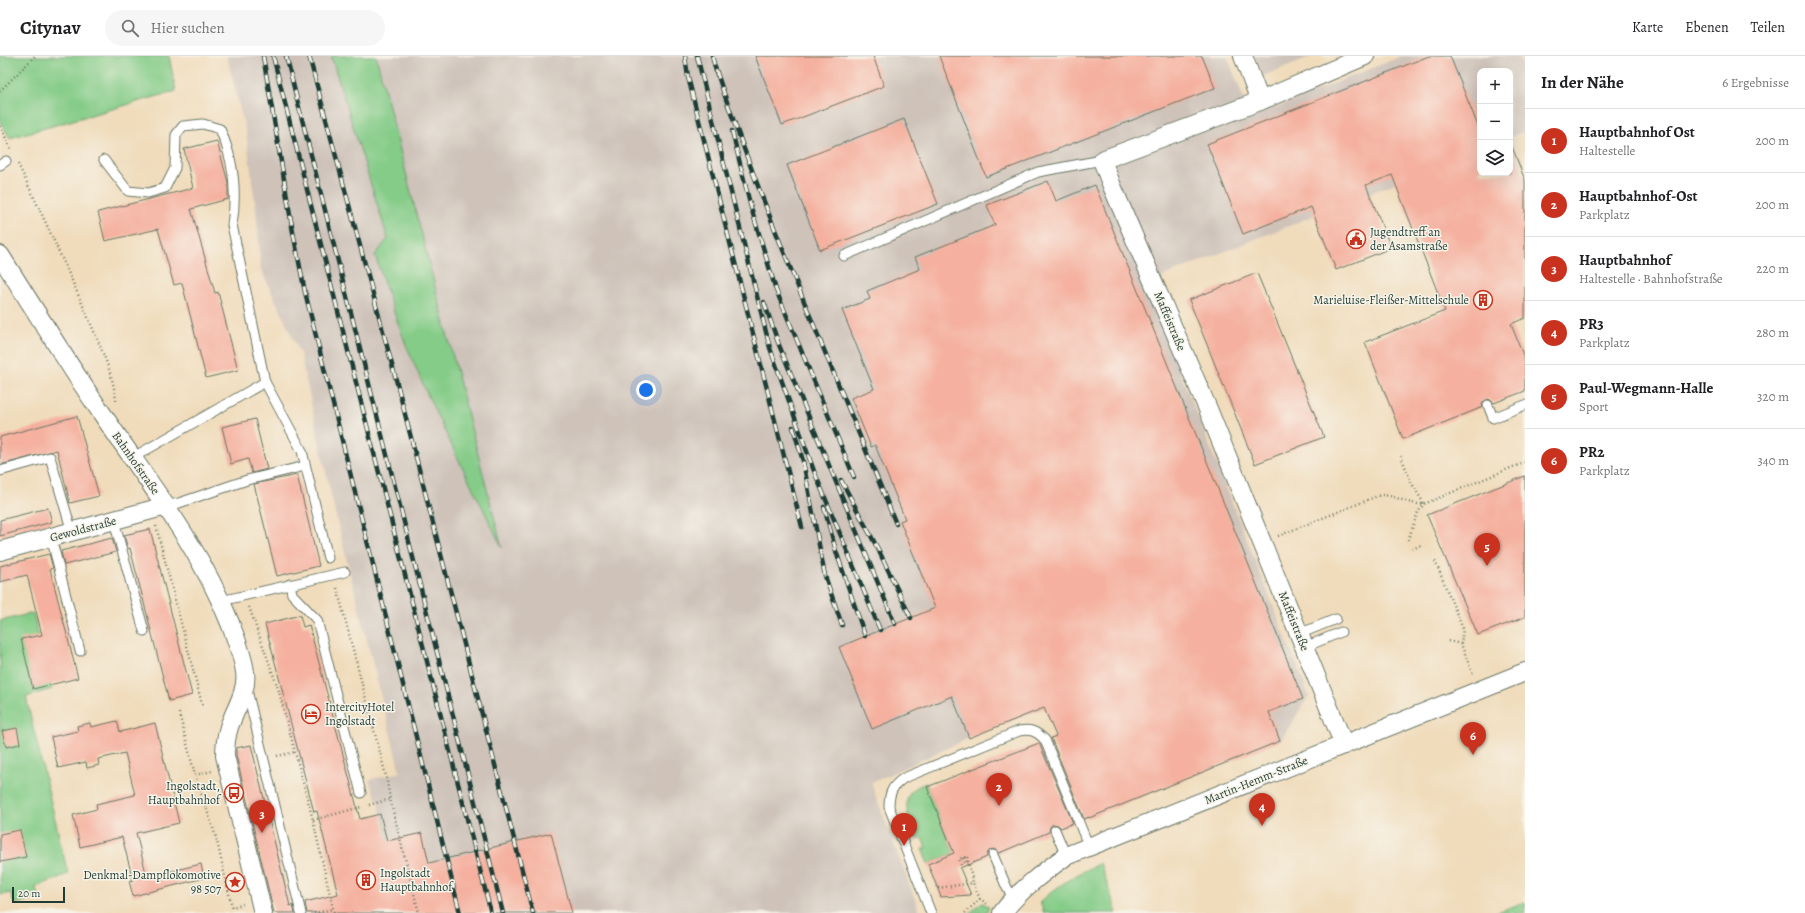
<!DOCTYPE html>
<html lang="de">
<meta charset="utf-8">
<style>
:root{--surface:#fff;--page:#f6f6f6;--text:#202124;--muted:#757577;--line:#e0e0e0;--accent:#c8321e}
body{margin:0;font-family:Alegreya,serif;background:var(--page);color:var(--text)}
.controls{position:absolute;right:12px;top:12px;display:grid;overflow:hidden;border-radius:8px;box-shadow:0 4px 16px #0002}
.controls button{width:36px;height:36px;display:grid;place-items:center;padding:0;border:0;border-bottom:1px solid var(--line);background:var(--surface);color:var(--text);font:20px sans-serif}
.scale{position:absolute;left:12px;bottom:10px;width:53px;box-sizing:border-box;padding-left:4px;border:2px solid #1f3d34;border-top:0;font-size:11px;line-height:14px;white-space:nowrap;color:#1f3d34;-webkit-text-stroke:3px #f7f3e8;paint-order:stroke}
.you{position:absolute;left:646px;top:334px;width:14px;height:14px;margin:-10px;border:3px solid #fff;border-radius:50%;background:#1a73e8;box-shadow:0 0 0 6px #1a73e833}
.badge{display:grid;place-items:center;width:26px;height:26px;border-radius:50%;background:var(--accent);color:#fff;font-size:13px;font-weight:700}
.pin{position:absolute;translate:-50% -33px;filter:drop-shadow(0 1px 2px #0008)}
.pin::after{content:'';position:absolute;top:21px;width:14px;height:12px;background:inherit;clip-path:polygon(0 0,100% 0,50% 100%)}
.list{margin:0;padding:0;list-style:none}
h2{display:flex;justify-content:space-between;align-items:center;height:52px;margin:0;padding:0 16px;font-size:17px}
h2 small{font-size:13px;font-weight:400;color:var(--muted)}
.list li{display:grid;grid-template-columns:26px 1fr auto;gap:12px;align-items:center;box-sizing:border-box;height:64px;padding:0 16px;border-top:1px solid var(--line)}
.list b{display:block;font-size:15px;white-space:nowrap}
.list p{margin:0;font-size:13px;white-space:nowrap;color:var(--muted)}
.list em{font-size:13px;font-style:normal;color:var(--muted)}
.icon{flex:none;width:22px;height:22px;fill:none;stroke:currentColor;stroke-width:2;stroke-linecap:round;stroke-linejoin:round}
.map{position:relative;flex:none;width:1525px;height:857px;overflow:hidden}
header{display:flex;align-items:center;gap:24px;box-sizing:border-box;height:56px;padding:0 20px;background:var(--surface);border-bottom:1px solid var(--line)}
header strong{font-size:19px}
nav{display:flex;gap:22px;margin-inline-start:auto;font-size:14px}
.search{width:280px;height:36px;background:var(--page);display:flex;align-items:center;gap:10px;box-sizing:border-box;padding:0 14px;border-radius:22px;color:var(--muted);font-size:15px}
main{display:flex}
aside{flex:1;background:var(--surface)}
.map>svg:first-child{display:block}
.industrial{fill:#cec2b9}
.green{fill:#85cc88;stroke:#52845e}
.building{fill:#f5b09f}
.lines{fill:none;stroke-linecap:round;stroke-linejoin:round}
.service-casing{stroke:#687563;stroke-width:11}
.minor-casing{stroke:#687563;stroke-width:20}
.path{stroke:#687563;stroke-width:2.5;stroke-dasharray:1 3;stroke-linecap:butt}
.service{stroke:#fff;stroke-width:9}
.minor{stroke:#fff;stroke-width:18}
.rail-casing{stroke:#1f3d34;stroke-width:4.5}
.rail{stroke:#f7f3e8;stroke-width:3;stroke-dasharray:9;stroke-linecap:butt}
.labels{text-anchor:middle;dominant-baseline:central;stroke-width:3;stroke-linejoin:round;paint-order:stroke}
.poi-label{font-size:12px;fill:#1f3d34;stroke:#f7f3e8;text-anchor:start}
.street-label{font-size:12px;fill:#1f3d34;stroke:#f7f3e8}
</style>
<header>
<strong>Citynav</strong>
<div class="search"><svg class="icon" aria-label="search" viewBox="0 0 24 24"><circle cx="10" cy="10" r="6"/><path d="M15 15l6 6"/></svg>Hier suchen</div>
<nav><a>Karte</a><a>Ebenen</a><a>Teilen</a></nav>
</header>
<main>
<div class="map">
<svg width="1525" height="857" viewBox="0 0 1525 857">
<rect width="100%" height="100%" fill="#f7f3e8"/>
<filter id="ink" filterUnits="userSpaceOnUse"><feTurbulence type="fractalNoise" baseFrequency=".025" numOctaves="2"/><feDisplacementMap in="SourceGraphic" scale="8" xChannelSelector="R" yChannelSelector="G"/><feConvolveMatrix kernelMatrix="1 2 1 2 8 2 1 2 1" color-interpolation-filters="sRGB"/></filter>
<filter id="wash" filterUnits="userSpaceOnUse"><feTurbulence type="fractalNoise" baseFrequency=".012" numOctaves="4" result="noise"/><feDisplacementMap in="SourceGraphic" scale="16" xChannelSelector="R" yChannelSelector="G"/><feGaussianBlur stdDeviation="0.9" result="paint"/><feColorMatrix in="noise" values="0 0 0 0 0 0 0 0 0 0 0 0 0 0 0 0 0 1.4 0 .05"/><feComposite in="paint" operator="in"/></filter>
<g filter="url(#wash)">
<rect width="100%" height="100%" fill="#f0dcbb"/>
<g class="industrial">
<polygon points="227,0 1227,0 1251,61 1402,0 1519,0 1525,15 1525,75 1510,81 1510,15 1480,15 1480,93 1166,219 1148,235 1309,640 1280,685 1089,762 1044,652 969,682 871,727 920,857 405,857 378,746 369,724 400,716 335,457 300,297 261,213 256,154 246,77"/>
<polygon points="1255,0 1312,0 1263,20"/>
</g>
<g class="green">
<polygon points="0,0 169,0 176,35 10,82 0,66"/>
<path d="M331 0H376L502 492C475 434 444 378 419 319 401 280 388 239 375 199L388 183Z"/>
<polygon points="33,557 52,633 26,641 68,818 36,831 38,842 14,848 11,837 0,839 0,565"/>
<path d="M926 727 954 797 928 808 922 793 926 792 922 782 918 783C909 761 894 738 926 727Z"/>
<path d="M1100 807 1117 857H1044L1040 846C1058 829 1077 818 1100 807Z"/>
<polygon points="982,846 989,851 986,857 970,857"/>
<polygon points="1525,846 1525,857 1494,857"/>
</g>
<g id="blocks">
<g class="building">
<polygon points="755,0 873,0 884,30 782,69"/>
<polygon points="939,0 1202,0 1215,32 986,121"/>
<polygon points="1429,0 1450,0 1480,75 1480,117 1510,117 1511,88 1525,124 1525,262 1511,268 1525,304 1525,335 1494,347 1489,343 1486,344 1482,348 1483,351 1403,383 1365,286 1445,255 1392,119 1366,129 1391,192 1336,214 1311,151 1243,178 1207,88"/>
<polygon points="904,63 938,148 820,194 787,109"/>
<polygon points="217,85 228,127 228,143 191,153 215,237 218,236 238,314 206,322 182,227 174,229 158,173 105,185 98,156 193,132 184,93"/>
<polygon points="1048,125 1056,145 1095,129 1303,643 1269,656 1280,685 1089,762 1089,761 1084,763 1051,682 1056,680 1044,652 969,682 952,640 872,673 839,591 935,552 900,465 905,463 875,389 871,391 851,342 874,333 842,254 870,243 867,235 920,213 915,201 995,169 987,149"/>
<polygon points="1257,217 1324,381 1255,408 1189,244"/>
<polygon points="77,360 99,440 70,447 57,394 0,409 0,381"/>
<polygon points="255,363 267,413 252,417 248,403 231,408 222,371"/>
<polygon points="297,419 319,510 277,520 254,428"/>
<polygon points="1525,420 1525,561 1478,579 1427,459"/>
<polygon points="48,452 52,466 0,480 0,464"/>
<polygon points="150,473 192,639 169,645 130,492 128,493 124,479"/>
<polygon points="112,482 116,496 64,509 61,495"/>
<polygon points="49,498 53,512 50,513 78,622 33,633 21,583 42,579 27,519 0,526 0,510"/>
<polygon points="300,559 303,571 309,569 360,763 380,758 387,785 422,777 429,807 551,777 572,857 307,857 305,846 338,838 317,755 314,756 265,568"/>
<polygon points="117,665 120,676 155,667 179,767 136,777 147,821 201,808 204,822 133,840 129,825 133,824 122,781 80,791 73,759 97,753 96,748 135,739 125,697 98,703 99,709 87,712 86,706 58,712 51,681 78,675 77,670 90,667 91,671"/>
<polygon points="17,672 20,688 6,691 2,675"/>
<polygon points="1039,687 1073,767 1061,772 1058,769 1053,768 1050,771 1049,776 999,797 994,793 990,794 987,798 987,801 960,812 971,839 941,841 928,808 954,797 927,731"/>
<polygon points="251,689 290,850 293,849 295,857 274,857 236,699 236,692"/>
<polygon points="20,774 26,801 0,806 0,778"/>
</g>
</g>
</g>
<g filter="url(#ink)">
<use href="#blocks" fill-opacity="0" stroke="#687563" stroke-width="1"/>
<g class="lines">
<g class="service-casing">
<g id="service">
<path d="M104 104 128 135 148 137 165 132 175 112 176 79 183 70 203 68 220 73C234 104 237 137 232 169L265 326 132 402"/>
<polyline points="0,109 6,105"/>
<polyline points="844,200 1038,116 1102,104"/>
<polyline points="265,326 302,395 328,502"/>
<polyline points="1488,349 1493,362 1525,349"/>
<polyline points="0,415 50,401 72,476"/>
<polyline points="166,450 179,447 247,424 305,410"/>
<polyline points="114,465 144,575"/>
<polyline points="51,481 80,595"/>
<polyline points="290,528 292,538 317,564 361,737"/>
<polyline points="221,545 345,516"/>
<polyline points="1299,578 1336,563"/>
<polyline points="1305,591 1341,576"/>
<polyline points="247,634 301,857"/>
<polyline points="1055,774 1066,800"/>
<polyline points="993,799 1007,832 1014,842"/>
<path d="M931 857 889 751C889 737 892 730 904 722L1019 675C1031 673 1036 675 1045 684L1089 791"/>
</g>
</g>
<g class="minor-casing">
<g id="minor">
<polyline points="1243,0 1260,45"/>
<path d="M0 199C34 252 67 307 103 359 148 426 200 491 230 567 236 583 243 600 245 616 248 635 235 653 229 671 226 681 225 690 225 700L263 857"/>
<polyline points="0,495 166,450"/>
<polyline points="1344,689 1208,353 1112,130 1102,104 1260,45 1365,0"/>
<path d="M1002 857C1020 834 1042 817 1066 800L1525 616"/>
</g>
</g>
<g class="path">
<polyline points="0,35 35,0"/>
<polyline points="0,70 11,93"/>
<path d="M18 108C42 158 65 208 87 259 98 286 113 315 116 345"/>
<polyline points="1521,294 1525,293"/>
<polyline points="156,470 203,652"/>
<path d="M1278 480 1380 439C1397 439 1407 449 1424 448L1411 426 1401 400"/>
<polyline points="1408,484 1418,456 1424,448 1525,406"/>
<polyline points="1412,493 1422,489"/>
<polyline points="1435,505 1463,573 1461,588"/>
<polyline points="337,532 386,720 390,743"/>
<polyline points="249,551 278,632 313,764 334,857"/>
<polyline points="1448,585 1461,588 1473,619"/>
<polyline points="179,657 195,719 216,781 232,851 243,848"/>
<polyline points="277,700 295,696"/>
<polyline points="195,719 212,715"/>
<polyline points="369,749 390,743 419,857"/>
<polyline points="313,764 361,751"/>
<polyline points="965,801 968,808 966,809"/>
<polyline points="963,802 966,809"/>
<polyline points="961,809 959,803 967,800 973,827"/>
<polyline points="938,832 973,827 980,843 988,848"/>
<polyline points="314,857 333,853"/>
<polyline points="965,857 980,843"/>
</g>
<use href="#service" class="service"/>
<use href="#minor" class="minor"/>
<g class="rail-casing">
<g id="rail">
<polyline points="263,0 293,176 305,236 460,857"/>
<polyline points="273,0 491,857"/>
<polyline points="286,0 503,857"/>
<polyline points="309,0 398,331 533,857"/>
<polyline points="685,0 688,21 802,471"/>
<polyline points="697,0 770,292 814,415 880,574"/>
<polyline points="712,0 717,19"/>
<path d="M716 14C768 168 835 317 896 468"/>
<polyline points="732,75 750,148 776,234 854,421"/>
<polyline points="764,246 779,289 895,568"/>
<polyline points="793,371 803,405 825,520 842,569"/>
<polyline points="841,424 878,493 911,562"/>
<polyline points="824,451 836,495 865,580"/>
</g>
</g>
<use href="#rail" class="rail"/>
</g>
</g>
<defs>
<g id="civic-ring" transform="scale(1)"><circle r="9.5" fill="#f7f3e8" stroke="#c8321e" stroke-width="1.5"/><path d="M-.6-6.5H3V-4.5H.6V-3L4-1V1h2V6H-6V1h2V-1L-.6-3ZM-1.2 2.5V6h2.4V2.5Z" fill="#c8321e"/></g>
<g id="building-ring" transform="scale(1)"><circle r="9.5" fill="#f7f3e8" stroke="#c8321e" stroke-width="1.5"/><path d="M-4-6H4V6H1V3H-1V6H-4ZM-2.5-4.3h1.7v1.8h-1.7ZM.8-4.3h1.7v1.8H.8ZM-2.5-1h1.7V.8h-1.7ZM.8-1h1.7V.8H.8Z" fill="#c8321e"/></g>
<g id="hotel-ring" transform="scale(1)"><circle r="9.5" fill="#f7f3e8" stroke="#c8321e" stroke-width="1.5"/><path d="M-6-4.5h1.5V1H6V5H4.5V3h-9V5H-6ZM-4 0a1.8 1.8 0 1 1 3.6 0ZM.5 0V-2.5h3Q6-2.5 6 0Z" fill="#c8321e"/></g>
<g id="bus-ring" transform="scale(1)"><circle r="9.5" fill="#f7f3e8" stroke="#c8321e" stroke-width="1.5"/><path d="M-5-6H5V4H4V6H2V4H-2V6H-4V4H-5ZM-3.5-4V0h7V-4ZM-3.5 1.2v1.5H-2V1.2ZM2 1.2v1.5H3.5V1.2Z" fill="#c8321e"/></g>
<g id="sight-ring" transform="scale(1)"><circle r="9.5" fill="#f7f3e8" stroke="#c8321e" stroke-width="1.5"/><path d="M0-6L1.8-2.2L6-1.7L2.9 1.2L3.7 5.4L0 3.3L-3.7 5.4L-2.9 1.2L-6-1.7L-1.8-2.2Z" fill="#c8321e"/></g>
</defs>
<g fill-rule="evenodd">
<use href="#civic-ring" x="1356" y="183"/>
<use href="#building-ring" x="1483" y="244"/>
<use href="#hotel-ring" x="311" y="658"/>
<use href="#bus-ring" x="234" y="737"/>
<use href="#building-ring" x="366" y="824"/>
<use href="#sight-ring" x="235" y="826"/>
</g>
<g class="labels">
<g class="poi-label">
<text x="1370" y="176">Jugendtreff an<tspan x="1370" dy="14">der Asamstraße</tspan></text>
<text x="1469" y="244" text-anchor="end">Marieluise-Fleißer-Mittelschule</text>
<text x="325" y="651">IntercityHotel<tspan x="325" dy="14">Ingolstadt</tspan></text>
<text x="220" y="730" text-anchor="end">Ingolstadt,<tspan x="220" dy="14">Hauptbahnhof</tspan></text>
<text x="380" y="817">Ingolstadt<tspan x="380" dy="14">Hauptbahnhof</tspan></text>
<text x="221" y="819" text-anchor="end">Denkmal-Dampflokomotive<tspan x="221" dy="14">98 507</tspan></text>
</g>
<g class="street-label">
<text transform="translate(1170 265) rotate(67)">Maffeistraße</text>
<text transform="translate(136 407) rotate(55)">Bahnhofstraße</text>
<text transform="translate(83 473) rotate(-15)">Gewoldstraße</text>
<text transform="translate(1294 565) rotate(68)">Maffeistraße</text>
<text transform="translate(1256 724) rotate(-22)">Martin-Hemm-Straße</text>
</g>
</g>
</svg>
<div class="controls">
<button>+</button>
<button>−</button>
<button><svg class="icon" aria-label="layers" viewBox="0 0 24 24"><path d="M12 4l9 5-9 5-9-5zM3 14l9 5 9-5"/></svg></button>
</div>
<div class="scale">20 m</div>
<div class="you"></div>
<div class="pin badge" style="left:904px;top:790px">1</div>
<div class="pin badge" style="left:999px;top:750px">2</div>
<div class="pin badge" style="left:262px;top:777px">3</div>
<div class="pin badge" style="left:1262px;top:770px">4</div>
<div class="pin badge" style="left:1487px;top:510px">5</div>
<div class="pin badge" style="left:1473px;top:699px">6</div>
</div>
<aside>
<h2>In der Nähe<small>6 Ergebnisse</small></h2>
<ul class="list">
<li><span class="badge">1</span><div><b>Hauptbahnhof Ost</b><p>Haltestelle</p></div><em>200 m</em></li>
<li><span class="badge">2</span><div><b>Hauptbahnhof-Ost</b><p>Parkplatz</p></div><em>200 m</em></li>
<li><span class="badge">3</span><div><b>Hauptbahnhof</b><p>Haltestelle · Bahnhofstraße</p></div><em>220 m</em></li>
<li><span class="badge">4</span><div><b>PR3</b><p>Parkplatz</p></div><em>280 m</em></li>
<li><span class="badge">5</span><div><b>Paul-Wegmann-Halle</b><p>Sport</p></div><em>320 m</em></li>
<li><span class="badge">6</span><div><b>PR2</b><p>Parkplatz</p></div><em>340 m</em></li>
</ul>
</aside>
</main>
